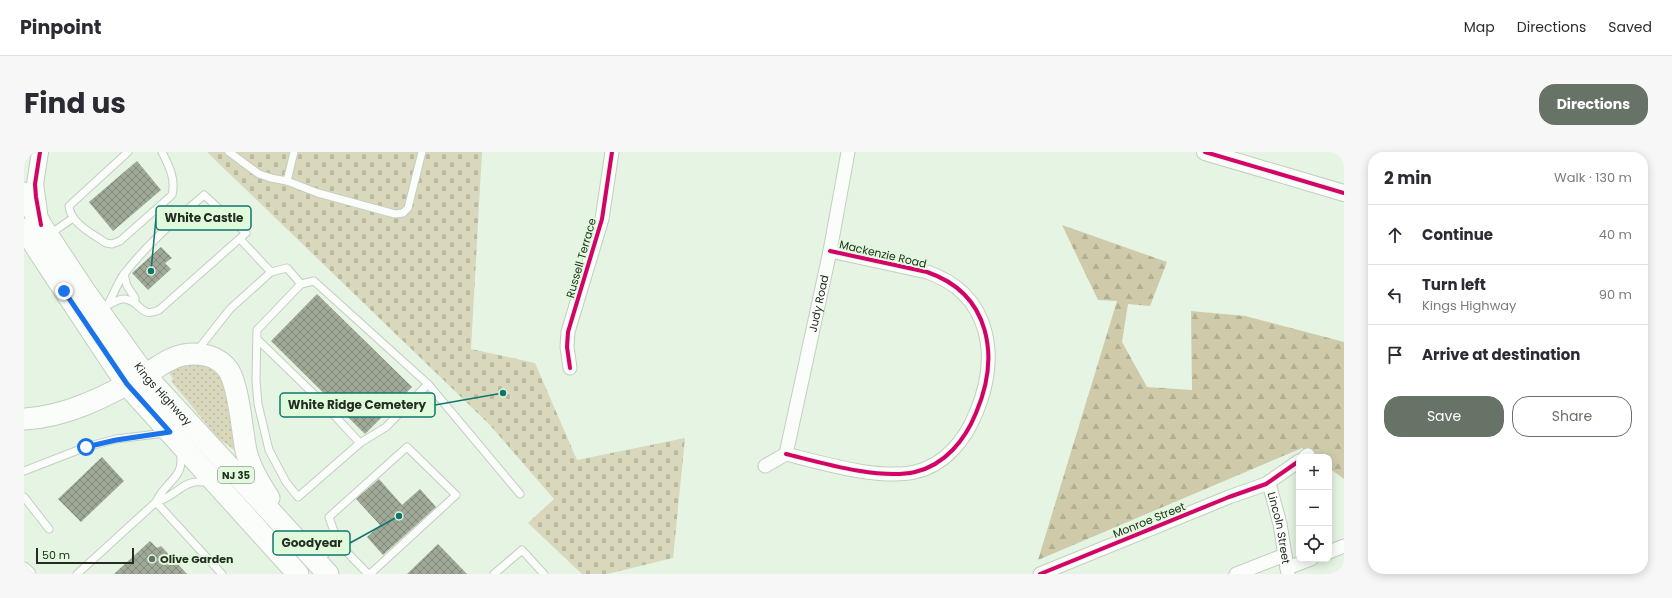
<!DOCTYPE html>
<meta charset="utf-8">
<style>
:root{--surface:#fff;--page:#f7f7f7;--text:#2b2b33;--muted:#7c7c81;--line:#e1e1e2;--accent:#677366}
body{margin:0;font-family:Poppins,sans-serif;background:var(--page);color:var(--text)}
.controls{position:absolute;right:12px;bottom:12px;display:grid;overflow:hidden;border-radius:8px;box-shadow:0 2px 10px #0003}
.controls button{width:36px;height:36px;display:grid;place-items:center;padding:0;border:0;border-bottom:1px solid var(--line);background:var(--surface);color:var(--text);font:20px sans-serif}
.scale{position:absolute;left:12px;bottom:10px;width:98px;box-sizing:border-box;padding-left:4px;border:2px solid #232d22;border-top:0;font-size:11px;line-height:14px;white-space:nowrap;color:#232d22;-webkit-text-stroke:3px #e0fbdc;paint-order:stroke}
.stop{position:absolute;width:12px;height:12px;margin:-9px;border:3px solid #1a73e8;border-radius:50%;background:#fff}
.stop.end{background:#1a73e8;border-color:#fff;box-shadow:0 1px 4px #0008}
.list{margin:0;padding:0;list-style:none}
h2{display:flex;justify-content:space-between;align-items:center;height:52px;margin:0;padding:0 16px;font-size:17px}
h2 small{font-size:13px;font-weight:400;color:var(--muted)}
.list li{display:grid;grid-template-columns:26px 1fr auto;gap:12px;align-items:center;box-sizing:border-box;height:60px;padding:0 16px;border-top:1px solid var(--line)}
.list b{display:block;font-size:15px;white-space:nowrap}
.list p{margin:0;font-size:13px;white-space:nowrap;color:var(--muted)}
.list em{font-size:13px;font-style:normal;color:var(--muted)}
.actions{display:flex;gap:8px;padding:12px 16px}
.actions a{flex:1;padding:9px 0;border:1px solid var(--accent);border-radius:16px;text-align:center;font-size:14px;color:var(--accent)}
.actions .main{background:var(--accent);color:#fff}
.icon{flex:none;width:22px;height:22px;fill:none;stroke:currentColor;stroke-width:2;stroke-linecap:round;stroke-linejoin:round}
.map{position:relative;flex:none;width:1320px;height:422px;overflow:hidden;border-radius:16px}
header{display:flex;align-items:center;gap:24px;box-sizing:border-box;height:56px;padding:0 20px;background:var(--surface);border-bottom:1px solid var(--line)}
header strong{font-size:19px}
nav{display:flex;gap:22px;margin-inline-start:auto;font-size:14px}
.intro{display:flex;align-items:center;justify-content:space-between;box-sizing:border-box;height:96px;padding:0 24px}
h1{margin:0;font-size:28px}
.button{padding:10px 18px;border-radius:16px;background:var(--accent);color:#fff;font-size:14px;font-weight:700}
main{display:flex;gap:24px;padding:0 24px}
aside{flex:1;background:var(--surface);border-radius:16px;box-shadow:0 2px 10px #0003}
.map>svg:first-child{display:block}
.grass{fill:url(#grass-dots)}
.forest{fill:url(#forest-firs)}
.cemetery{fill:url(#cemetery-stones)}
.building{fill:url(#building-cross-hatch)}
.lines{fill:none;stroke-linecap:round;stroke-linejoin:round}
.service-casing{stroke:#c3cec1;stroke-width:9}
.minor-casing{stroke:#c3cec1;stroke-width:15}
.tertiary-casing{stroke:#c3cec1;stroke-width:18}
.primary-casing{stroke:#c3cec1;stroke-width:23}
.service{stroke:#fbfdfb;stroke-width:7}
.minor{stroke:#fbfdfb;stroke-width:13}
.tertiary{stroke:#fbfdfb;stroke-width:16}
.primary{stroke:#fbfdfb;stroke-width:21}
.cycleway-casing{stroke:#e0fbdc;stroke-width:6}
.cycleway{stroke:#d6006c;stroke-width:4}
.route{stroke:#1a73e8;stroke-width:5}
.poi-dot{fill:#677366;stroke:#e0fbdc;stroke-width:1.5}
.labels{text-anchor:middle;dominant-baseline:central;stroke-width:4;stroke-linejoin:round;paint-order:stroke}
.shield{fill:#e0fbdc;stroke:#5c6b5a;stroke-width:1}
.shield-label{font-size:10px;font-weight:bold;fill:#232d22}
.street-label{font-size:11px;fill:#232d22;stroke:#e0fbdc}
.poi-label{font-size:11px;font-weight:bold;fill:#232d22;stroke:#e0fbdc;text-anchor:start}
.leader{fill:none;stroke:#0f766e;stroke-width:1.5}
.callout-dot{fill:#0f766e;stroke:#e0fbdc;stroke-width:1.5}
.callout{fill:#e0fbdc;stroke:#0f766e;stroke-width:1.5}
.callout-label{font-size:12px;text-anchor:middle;font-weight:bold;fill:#232d22}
</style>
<header>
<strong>Pinpoint</strong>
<nav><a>Map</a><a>Directions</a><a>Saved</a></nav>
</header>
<div class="intro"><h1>Find us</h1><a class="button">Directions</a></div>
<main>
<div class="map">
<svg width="1320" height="422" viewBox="0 0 1320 422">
<defs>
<pattern id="grass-dots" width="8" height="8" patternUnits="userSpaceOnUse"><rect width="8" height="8" fill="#d9d7bc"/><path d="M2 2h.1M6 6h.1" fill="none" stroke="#bab9a1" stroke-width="1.8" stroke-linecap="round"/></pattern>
<pattern id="forest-firs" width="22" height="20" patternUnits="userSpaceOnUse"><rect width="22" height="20" fill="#cfcbaa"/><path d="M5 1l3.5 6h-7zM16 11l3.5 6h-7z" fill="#b1af92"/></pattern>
<pattern id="cemetery-stones" width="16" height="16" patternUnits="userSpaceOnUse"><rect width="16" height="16" fill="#d9d7bc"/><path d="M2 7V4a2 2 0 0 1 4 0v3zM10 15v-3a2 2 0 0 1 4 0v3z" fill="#bab9a1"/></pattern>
<pattern id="building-cross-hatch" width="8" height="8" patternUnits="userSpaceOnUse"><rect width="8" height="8" fill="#a0a897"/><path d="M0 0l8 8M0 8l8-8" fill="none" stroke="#82897b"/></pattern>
</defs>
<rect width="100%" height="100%" fill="#e5f4e3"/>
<polygon class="grass" points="180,211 195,222 201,235 213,300 194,286 147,229 149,227 143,217 149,214"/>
<polygon class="forest" points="1038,73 1143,110 1126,154 1104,152 1098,190 1123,235 1168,238 1167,159 1221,164 1320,190 1320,327 1305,316 1305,305 1290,305 1278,296 1014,408 1093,149 1074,148"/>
<polygon class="cemetery" points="183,0 458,0 447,197 511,211 553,308 661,286 649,406 583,422 558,422 504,371 530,347 465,272"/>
<g class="building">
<polygon points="113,9 137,38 89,79 65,50"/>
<polygon points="137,95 148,106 141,111 147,117 124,138 108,121"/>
<polygon points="293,142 388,235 341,282 247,189"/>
<polygon points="78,305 100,329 57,370 34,347"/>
<polygon points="355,327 378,353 396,337 412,355 359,403 343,385 356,373 332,347"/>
<polygon points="126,389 133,396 137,394 163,422 90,422"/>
<polygon points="414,392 443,422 383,422"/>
</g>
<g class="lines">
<g class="service-casing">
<g id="service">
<path d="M104 0 45 54C46 71 69 82 82 91L88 92 96 89 148 43C152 27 145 14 138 0"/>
<polyline points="205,0 235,22 247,26 263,29 294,41 371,62 379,61 384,56 398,0"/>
<polyline points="263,29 270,0"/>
<polyline points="26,82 49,66"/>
<polyline points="100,122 103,134 111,146 111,151"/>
<polyline points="277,132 290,129 404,232 362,275 336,291"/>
<path d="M78 161C89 148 91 133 101 121 124 91 153 67 180 43L222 81 135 158C116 167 117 149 101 147 96 146 91 150 86 152"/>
<polyline points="233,187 297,249 336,291 274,345 262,330 245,298 234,252 232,228 233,178 277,132 263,116 247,120"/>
<polyline points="172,200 206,157 247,120 216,87"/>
<polyline points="404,232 496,342"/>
<path d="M156 300C162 326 141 329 132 350 154 344 159 325 184 331"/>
<polyline points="0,319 62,295 92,287 141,281"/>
<polyline points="0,345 25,377"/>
<polyline points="294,408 314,391"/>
<polyline points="53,422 132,350 198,422"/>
<polyline points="344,422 314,391 305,365 383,295 432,343 346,422"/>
<polyline points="470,422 498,398 520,422"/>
</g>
</g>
<g class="minor-casing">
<g id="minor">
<polyline points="546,216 543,195 544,180 578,67 588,0"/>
<path d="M762 302C798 311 855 328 891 320 921 313 941 288 952 261 976 205 967 142 903 120L806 99"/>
<path id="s1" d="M762 302 806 99 824 0"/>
<polyline points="1281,305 1284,303"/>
<polyline points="741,314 762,302"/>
<path id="s2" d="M1242 332 1246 335 1256 372 1264 422"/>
<polyline points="1305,400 1320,394"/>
<polyline points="1263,416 1287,407"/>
<polyline points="0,417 5,422"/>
<polyline points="1016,422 1205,345 1242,332 1275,309"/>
<polyline points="1212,422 1261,403"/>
</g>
</g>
<g class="tertiary-casing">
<g id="tertiary">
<polyline points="1181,0 1320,41"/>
<polyline points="15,60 11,32 16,0"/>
</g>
</g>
<g class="primary-casing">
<g id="primary">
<path id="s3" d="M0 41 17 73 62 141 121 223 304 422"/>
<polyline points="0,77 103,233 274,422"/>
<path d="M0 267C43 265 82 244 119 224 132 217 144 206 159 203 177 200 195 204 205 219 215 236 218 279 222 299 226 316 235 331 245 346"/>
</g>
</g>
<use href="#service" class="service"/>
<use href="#minor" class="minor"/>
<use href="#tertiary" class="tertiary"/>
<use href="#primary" class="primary"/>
<g class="cycleway-casing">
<g id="cycleway">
<polyline points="16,0 11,32 12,45 17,73"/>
<polyline points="1181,0 1320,41"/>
<polyline points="546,216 543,195 544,180 578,67 588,0"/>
<path d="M762 302C798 311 855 328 891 320 921 313 941 288 952 261 976 205 967 142 903 120L806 99"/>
<polyline points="1016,422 1205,345 1242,332 1275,309"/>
</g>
</g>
<use href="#cycleway" class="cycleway"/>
</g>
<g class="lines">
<polyline class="route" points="40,139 103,232 146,280 92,288 62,295"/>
</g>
<circle class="poi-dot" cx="128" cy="407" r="4"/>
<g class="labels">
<rect class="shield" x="194" y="315" width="36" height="16" rx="3"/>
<g class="shield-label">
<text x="212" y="323">NJ 35</text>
</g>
<g class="street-label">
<text transform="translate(859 102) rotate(13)">Mackenzie Road</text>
<text transform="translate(557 106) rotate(-74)">Russell Terrace</text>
<text stroke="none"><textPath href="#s1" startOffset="154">Judy Road</textPath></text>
<text stroke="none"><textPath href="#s3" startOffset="245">Kings Highway</textPath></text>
<text transform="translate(1125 368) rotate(-22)">Monroe Street</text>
<text stroke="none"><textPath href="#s2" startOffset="47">Lincoln Street</textPath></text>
</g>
<g class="poi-label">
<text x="136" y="407">Olive Garden</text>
</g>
</g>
<path class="leader" d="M127 119L132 66M479 241L411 253M375 364L326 391"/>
<g class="callout-dot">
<circle cx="127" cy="119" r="4"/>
<circle cx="479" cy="241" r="4"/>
<circle cx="375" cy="364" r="4"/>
</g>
<g class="callout">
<rect x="132" y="54" width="95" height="24" rx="4"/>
<rect x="256" y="241" width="155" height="24" rx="4"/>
<rect x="249" y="379" width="77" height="24" rx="4"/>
</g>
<g class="callout-label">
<text x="180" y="70">White Castle</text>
<text x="333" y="257">White Ridge Cemetery</text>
<text x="288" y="395">Goodyear</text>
</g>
</svg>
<div class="controls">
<button>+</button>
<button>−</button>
<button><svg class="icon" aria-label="locate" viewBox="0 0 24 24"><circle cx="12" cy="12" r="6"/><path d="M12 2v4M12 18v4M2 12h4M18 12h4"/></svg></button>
</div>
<div class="scale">50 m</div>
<div class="stop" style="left:62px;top:295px"></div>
<div class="stop end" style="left:40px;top:139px"></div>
</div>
<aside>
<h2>2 min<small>Walk · 130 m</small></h2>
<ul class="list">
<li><svg class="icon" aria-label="ahead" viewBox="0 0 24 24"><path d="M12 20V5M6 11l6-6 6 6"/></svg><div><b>Continue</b></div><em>40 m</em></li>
<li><svg class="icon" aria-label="left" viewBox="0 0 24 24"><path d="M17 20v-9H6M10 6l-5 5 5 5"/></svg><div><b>Turn left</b><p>Kings Highway</p></div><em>90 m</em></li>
<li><svg class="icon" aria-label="arrive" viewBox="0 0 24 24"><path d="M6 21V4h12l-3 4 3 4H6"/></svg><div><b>Arrive at destination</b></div></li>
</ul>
<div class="actions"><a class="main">Save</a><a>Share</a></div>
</aside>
</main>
